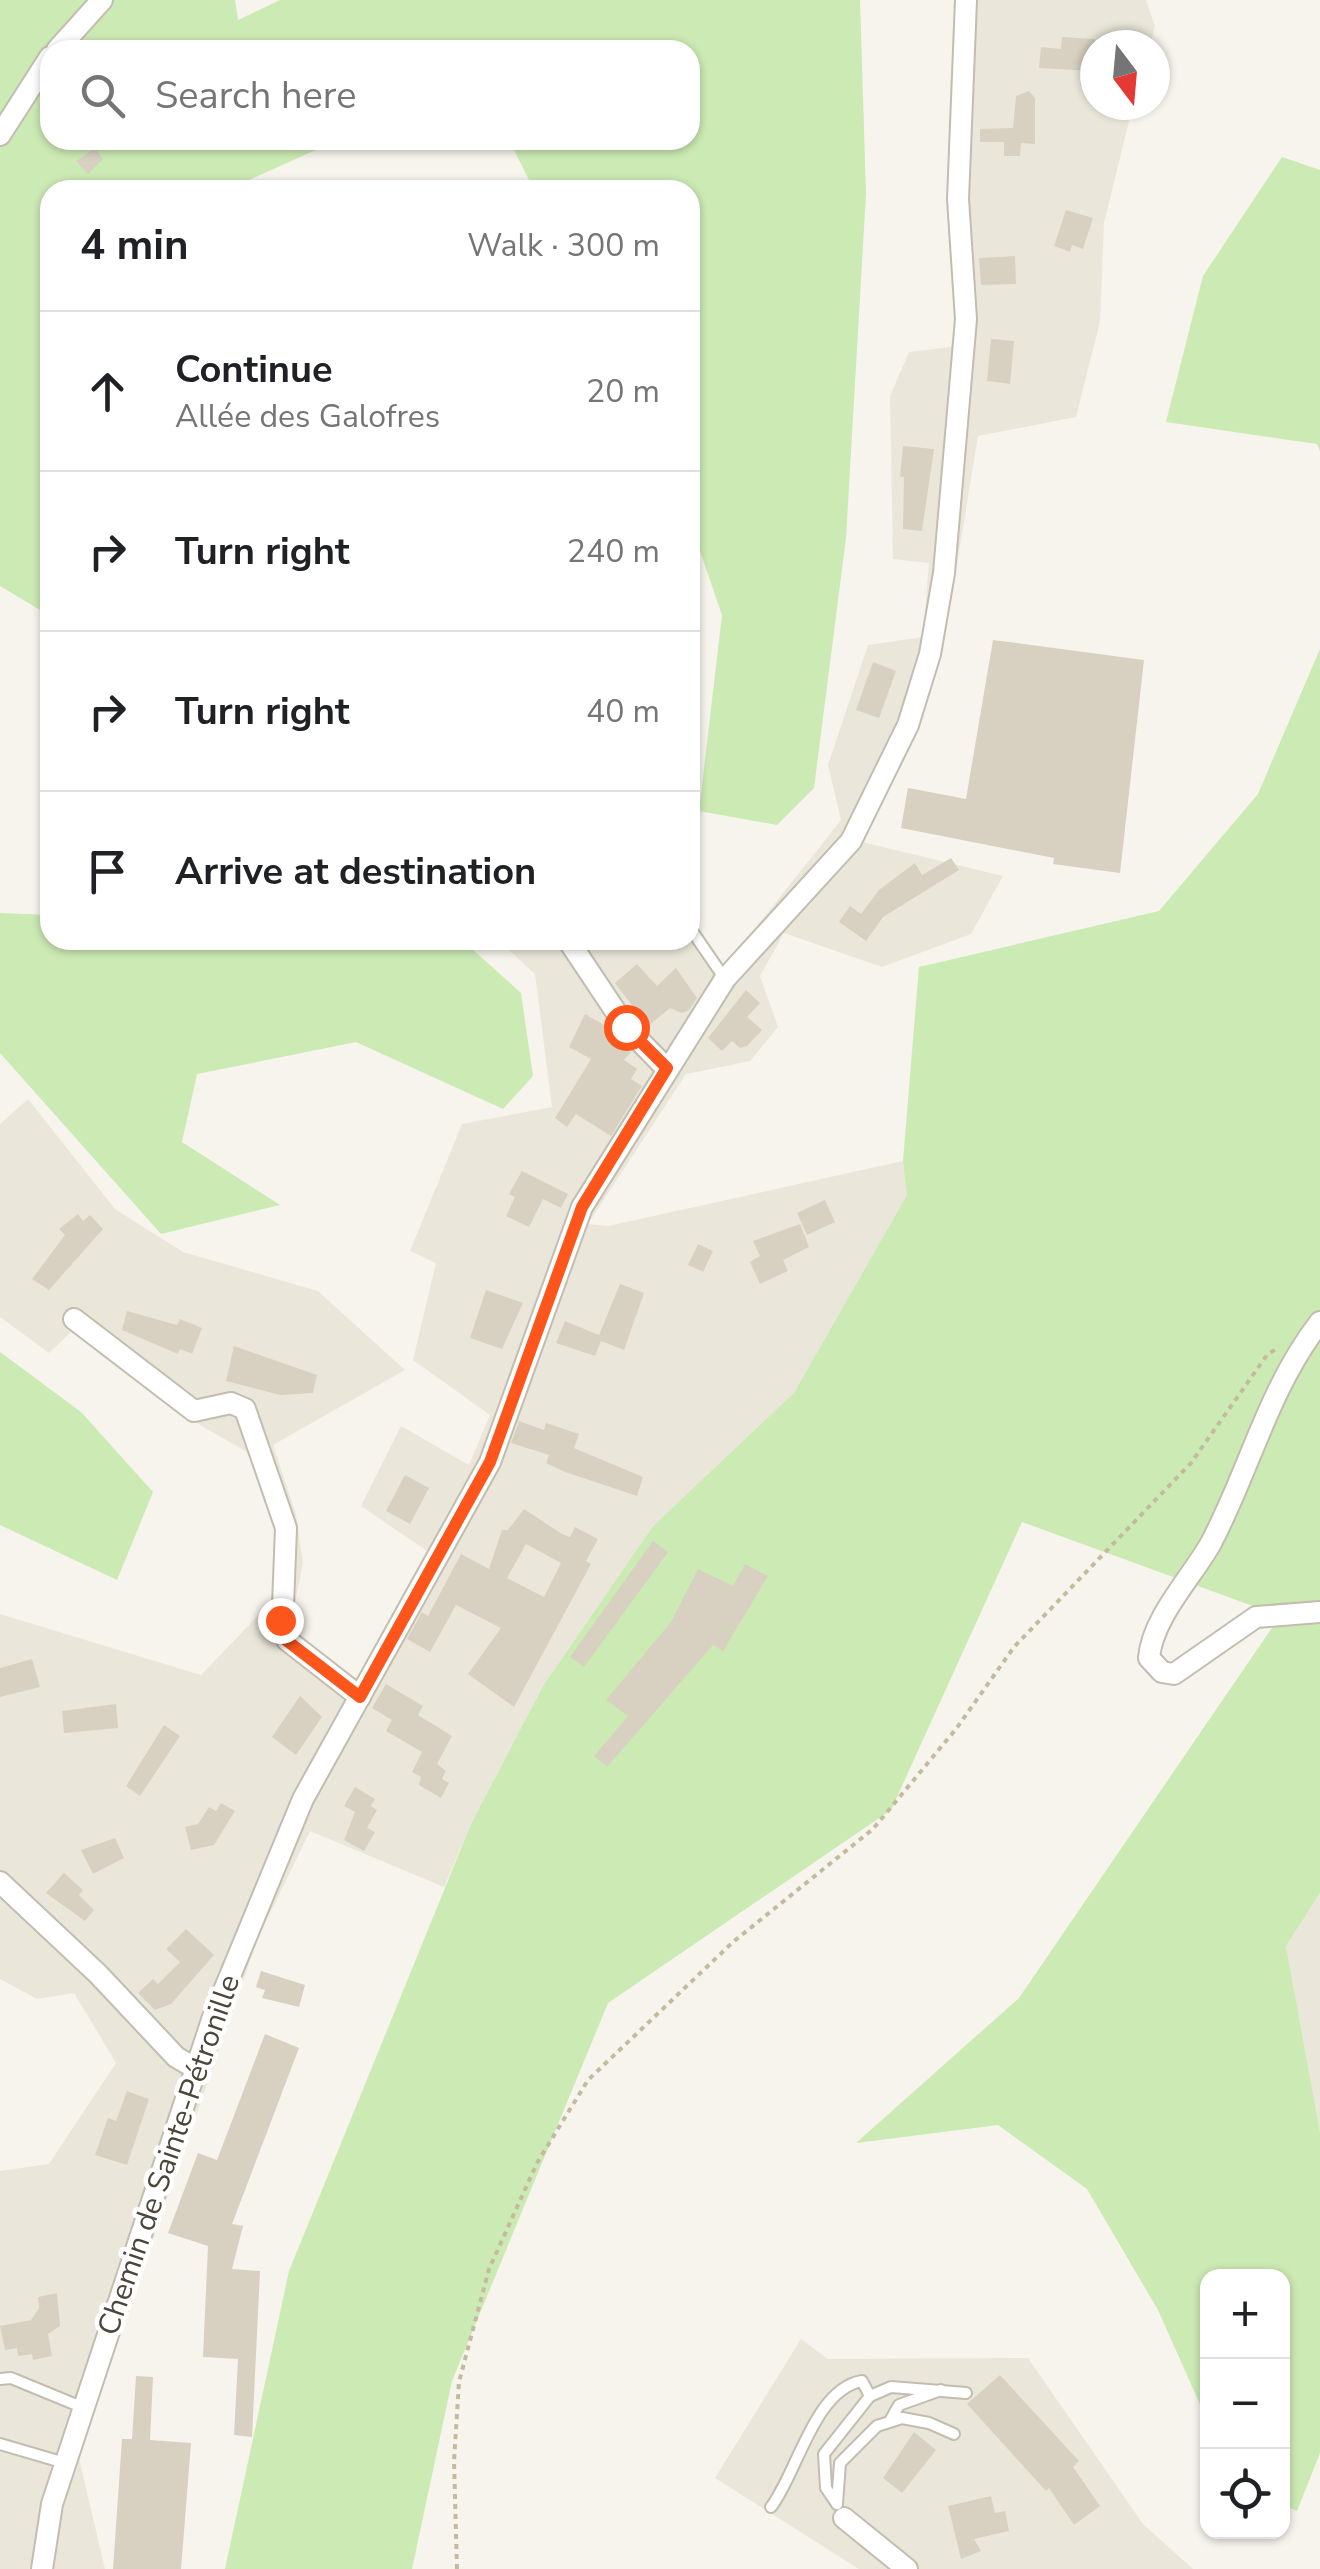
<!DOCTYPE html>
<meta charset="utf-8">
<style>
:root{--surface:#fff;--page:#f2f2f2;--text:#202124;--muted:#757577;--line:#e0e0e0}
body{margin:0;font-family:"Nunito Sans",sans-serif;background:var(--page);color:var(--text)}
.controls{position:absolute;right:30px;bottom:30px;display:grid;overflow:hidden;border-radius:20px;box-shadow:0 2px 8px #0004}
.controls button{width:90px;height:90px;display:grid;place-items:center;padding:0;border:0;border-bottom:2px solid var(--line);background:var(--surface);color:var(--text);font:50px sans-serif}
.compass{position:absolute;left:1080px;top:30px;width:90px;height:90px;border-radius:50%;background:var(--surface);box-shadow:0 2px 8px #0004;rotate:164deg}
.stop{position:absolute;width:30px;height:30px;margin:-22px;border:8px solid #fd561c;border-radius:50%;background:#fff}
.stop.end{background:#fd561c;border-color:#fff;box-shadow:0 2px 10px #0008}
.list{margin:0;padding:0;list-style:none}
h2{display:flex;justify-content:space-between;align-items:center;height:130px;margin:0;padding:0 40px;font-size:42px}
h2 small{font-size:32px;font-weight:400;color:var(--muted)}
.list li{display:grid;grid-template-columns:65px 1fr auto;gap:30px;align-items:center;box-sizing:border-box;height:160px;padding:0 40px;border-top:2px solid var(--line)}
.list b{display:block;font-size:38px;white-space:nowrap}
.list p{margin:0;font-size:32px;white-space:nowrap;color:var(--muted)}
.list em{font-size:32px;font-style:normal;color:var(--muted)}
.icon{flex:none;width:55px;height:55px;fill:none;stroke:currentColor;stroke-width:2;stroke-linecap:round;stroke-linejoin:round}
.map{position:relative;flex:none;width:1320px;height:2569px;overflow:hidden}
.search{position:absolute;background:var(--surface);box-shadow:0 2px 8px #0004;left:40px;top:40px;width:660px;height:110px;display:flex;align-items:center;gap:25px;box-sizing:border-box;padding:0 35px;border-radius:30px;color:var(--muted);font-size:38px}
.panel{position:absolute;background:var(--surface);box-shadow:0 2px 8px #0004;left:40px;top:180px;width:660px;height:770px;border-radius:30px}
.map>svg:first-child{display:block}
.residential{fill:#eae7da}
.green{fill:#cceab4}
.building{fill:#d8d1c1;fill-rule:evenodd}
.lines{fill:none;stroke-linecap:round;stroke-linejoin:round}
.lane-casing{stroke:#c2bdae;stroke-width:14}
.street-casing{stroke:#c2bdae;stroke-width:24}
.path{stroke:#c4bb9f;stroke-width:4;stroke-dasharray:5 5;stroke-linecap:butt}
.lane{stroke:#fff;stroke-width:10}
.street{stroke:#fff;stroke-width:20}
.route{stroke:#fd561c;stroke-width:12}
.labels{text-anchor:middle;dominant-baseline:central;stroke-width:9;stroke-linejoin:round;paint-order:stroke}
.street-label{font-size:30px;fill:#4b4639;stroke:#fff}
</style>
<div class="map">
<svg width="1320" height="2569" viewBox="0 0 1320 2569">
<rect width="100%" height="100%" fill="#f6f4ec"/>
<g class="residential">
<polygon points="960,0 1146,0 1155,26 1150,45 1095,45 1095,105 1133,105 1104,223 1100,322 1076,417 978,436 949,613 922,714 862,842 1003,876 971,934 882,967 784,933 760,976 778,1027 750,1061 686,1074 588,1224 608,1226 903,1161 908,1195 794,1394 653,1526 543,1686 471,1824 444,1887 310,1831 258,1938 78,2454 105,2569 0,2569 0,2171 49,2164 116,2063 74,1993 37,1999 0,1979 0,1614 201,1675 272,1601 277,1520 247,1452 200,1425 74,1329 49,1353 0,1317 0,1124 28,1099 115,1209 183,1252 318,1291 405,1370 273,1445 296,1514 303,1563 292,1617 296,1635 356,1680 427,1551 361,1506 401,1426 469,1465 490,1415 413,1360 436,1263 410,1251 462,1124 552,1107 535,974 498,940 690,940 690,919 723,969 841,820 828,765 868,645 923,637 929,563 893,559 890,396 909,352 951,347 958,320"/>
<polygon points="1320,1893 1320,2132 1286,1946"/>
<polygon points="801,2339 828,2359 1028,2358 1143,2524 1193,2569 859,2569 715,2478"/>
</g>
<g class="green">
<polygon points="0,0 235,0 238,20 280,0 860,0 866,194 846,538 814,788 777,825 699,811 722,615 690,522 690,190 534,190 509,140 690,140 690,50 50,50 50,140 338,140 227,190 50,190 50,616 0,586"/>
<polygon points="1282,157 1320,170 1320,451 1317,444 1166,422 1203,276"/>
<polygon points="1320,649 1320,1893 1286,1946 1320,2132 1320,2453 1297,2511 1283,2505 1282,2276 1208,2276 1207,2420 1158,2310 1087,2189 998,2125 856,2143 1019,1998 1280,1616 1022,1522 891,1810 608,2003 452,2381 412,2569 225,2569 289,2271 471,1824 543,1686 653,1526 794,1393 907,1195 903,1161 919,967 1159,911 1258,794"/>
<polygon points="0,913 50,915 50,940 462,940 521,993 533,1076 503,1109 356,1042 197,1074 182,1142 280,1205 161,1234 0,1053"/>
<polygon points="0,1352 81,1412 153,1492 117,1580 0,1525"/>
</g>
<g class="building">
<polygon points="1062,37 1095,39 1095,71 1039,68 1041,47 1061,49"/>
<polygon points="1029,91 1035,98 1035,144 1021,143 1020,156 1004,156 1004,142 980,142 980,129 1013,128 1016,96"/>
<polygon points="95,148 103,159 88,174 76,161"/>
<polygon points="1066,210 1093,218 1083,249 1072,245 1070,252 1054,246"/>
<polygon points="1015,256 1016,284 981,285 979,258"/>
<polygon points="991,339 1014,341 1010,384 987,381"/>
<polygon points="903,446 934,449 922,531 903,529 904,477 900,477"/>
<polygon points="993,640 1144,660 1120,873 1053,864 1054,858 901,828 908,788 966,799"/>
<polygon points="873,662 896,671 879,718 856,710"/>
<polygon points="951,858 959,870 883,917 866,941 839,922 850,906 861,914 879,890 915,863 922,875"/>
<polygon points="637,964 657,986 676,968 697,998 689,1010 682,1013 670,1008 648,1026 615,983"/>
<polygon points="746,990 760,1003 747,1017 762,1030 747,1046 740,1048 732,1041 722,1051 708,1038"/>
<polygon points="585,1014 611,1029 631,1052 624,1060 637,1069 631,1079 642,1086 611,1136 576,1114 567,1127 555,1118 591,1059 569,1047"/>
<polygon points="522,1171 568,1194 561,1208 543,1199 529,1227 506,1216 515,1197 509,1194"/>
<polygon points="825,1200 835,1222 807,1235 797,1213"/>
<polygon points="78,1214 83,1221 90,1215 103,1229 49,1290 32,1279 65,1235 59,1229"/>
<polygon points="800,1224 809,1247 783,1260 788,1271 760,1284 750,1262 760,1256 753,1241"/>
<polygon points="698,1244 713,1251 703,1272 688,1265"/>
<polygon points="620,1284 644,1293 624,1350 601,1341 595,1356 556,1343 565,1321 599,1335"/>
<polygon points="486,1290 523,1303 502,1349 470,1338"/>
<polygon points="127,1311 177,1325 180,1319 202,1328 192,1354 180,1349 178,1354 122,1330"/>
<polygon points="234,1346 317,1375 313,1393 280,1395 226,1381"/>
<polygon points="519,1421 544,1430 546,1423 579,1434 574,1448 643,1477 637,1496 565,1472 546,1463 549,1455 511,1443"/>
<polygon points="405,1475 429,1488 410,1524 386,1511"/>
<path d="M524 1509 562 1534 570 1537 575 1527 598 1539 586 1561 591 1564 514 1707 468 1674 501 1628 456 1605 430 1652 407 1639 422 1612 428 1616 461 1554 489 1569 502 1530H508ZM526 1544 561 1563 544 1597 507 1578Z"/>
<polygon points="653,1541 668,1552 584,1667 570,1657"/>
<polygon points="745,1564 768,1576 723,1651 713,1645 607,1767 594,1756 628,1716 606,1700 671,1622 698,1569 733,1586"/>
<polygon points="32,1659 40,1687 0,1697 0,1668"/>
<polygon points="386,1684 423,1706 418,1715 452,1736 437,1764 446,1771 442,1779 449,1783 441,1798 419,1785 421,1777 412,1772 422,1752 386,1731 392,1720 372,1708"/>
<polygon points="300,1696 322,1717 296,1755 272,1737"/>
<polygon points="116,1704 118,1728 64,1733 62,1711"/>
<polygon points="164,1725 180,1736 140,1796 126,1786"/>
<polygon points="355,1787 375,1799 371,1806 377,1810 367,1828 375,1832 364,1851 344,1840 355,1812 344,1806"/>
<polygon points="221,1803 235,1811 214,1845 191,1850 185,1827 198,1824 209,1807 216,1811"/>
<polygon points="115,1838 124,1858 93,1874 81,1850"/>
<polygon points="64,1873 83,1890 79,1895 94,1910 85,1921 46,1893"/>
<polygon points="186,1929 214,1955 171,2004 155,2010 138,1993 153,1979 158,1984 180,1962 166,1949"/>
<polygon points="261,1971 305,1985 299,2007 262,1998 265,1990 256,1987"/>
<polygon points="265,2034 299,2048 232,2224 243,2226 232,2269 260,2271 252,2437 234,2435 238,2359 203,2357 208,2246 168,2233 198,2153 217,2160"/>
<polygon points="127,2091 149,2099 127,2165 95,2155 108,2118 116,2121"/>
<polygon points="57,2293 60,2326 48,2334 52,2356 33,2360 32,2354 18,2356 17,2348 5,2350 0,2326 31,2320 39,2308 38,2297"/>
<polygon points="1000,2375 1079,2461 1073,2467 1100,2506 1074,2525 1049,2488 1046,2491 967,2404"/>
<polygon points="136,2376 153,2377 150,2440 191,2443 181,2569 113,2569 122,2439 132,2439"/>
<polygon points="914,2432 936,2450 902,2493 883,2478"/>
<polygon points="991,2496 995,2513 1005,2511 1009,2531 974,2539 981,2551 961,2559 948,2506"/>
</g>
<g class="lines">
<g class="lane-casing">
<g id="lane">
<polyline points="690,928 725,979"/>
<polyline points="0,2379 11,2378 84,2408"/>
<polyline points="870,2396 891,2387 966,2393"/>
<polyline points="890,2421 899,2405 941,2390"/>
<polyline points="0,2444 65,2463"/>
<polyline points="837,2504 840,2463 877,2426 902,2418 929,2423 954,2434"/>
<path d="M771 2507C797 2474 814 2389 862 2381L870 2396 824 2454 826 2488 837 2504"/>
</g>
</g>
<g class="street-casing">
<g id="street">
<polyline points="57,50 102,0"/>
<polyline points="0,135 50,57"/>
<polyline points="568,940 626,1027 667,1069"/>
<polyline points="74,1319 194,1411 231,1403 245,1409 286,1528 282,1631 287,1640 360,1697"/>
<path d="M1320 1322C1268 1389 1250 1469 1211 1543 1192 1577 1152 1618 1149 1658L1162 1672 1174 1674 1256 1617 1320 1612"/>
<polyline points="0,1882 98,1974 176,2057 193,2067"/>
<polyline points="844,2518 907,2569"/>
<polyline points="42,2569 52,2504 213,2017 303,1799 490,1462 582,1207 725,979 851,841 908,725 930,654 944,573 966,319 958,199 966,0"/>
</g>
</g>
<polyline class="path" points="457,2569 454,2461 459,2382 489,2269 537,2163 588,2080 733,1942 873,1829 956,1729 1014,1647 1191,1463 1267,1355 1279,1347"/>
<use href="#lane" class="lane"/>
<use href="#street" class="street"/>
</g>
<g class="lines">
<polyline class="route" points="280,1620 286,1640 360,1697 490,1462 582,1207 667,1068 626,1027"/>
</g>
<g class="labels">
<g class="street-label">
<text transform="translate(169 2155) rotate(-71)">Chemin de Sainte-Pétronille</text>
</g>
</g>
</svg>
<div class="controls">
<button>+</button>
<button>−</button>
<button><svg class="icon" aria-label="locate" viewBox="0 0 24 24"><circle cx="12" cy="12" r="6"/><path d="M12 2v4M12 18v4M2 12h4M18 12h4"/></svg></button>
</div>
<svg class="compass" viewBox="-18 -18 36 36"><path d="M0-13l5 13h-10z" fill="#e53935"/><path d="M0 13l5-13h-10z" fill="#757577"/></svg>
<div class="stop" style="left:626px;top:1027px"></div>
<div class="stop end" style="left:280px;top:1620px"></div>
<div class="search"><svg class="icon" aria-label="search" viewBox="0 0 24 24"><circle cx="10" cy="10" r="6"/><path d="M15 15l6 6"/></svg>Search here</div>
<section class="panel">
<h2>4 min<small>Walk · 300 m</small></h2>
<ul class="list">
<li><svg class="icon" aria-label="ahead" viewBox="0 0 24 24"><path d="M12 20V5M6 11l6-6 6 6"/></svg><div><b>Continue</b><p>Allée des Galofres</p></div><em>20 m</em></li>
<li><svg class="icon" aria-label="right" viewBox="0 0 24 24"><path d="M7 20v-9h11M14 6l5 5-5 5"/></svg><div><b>Turn right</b></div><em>240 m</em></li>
<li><svg class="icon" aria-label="right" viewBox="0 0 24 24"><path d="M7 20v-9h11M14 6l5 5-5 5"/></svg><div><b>Turn right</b></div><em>40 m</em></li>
<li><svg class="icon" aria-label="arrive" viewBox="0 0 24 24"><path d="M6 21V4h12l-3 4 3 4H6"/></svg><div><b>Arrive at destination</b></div></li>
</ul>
</section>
</div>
